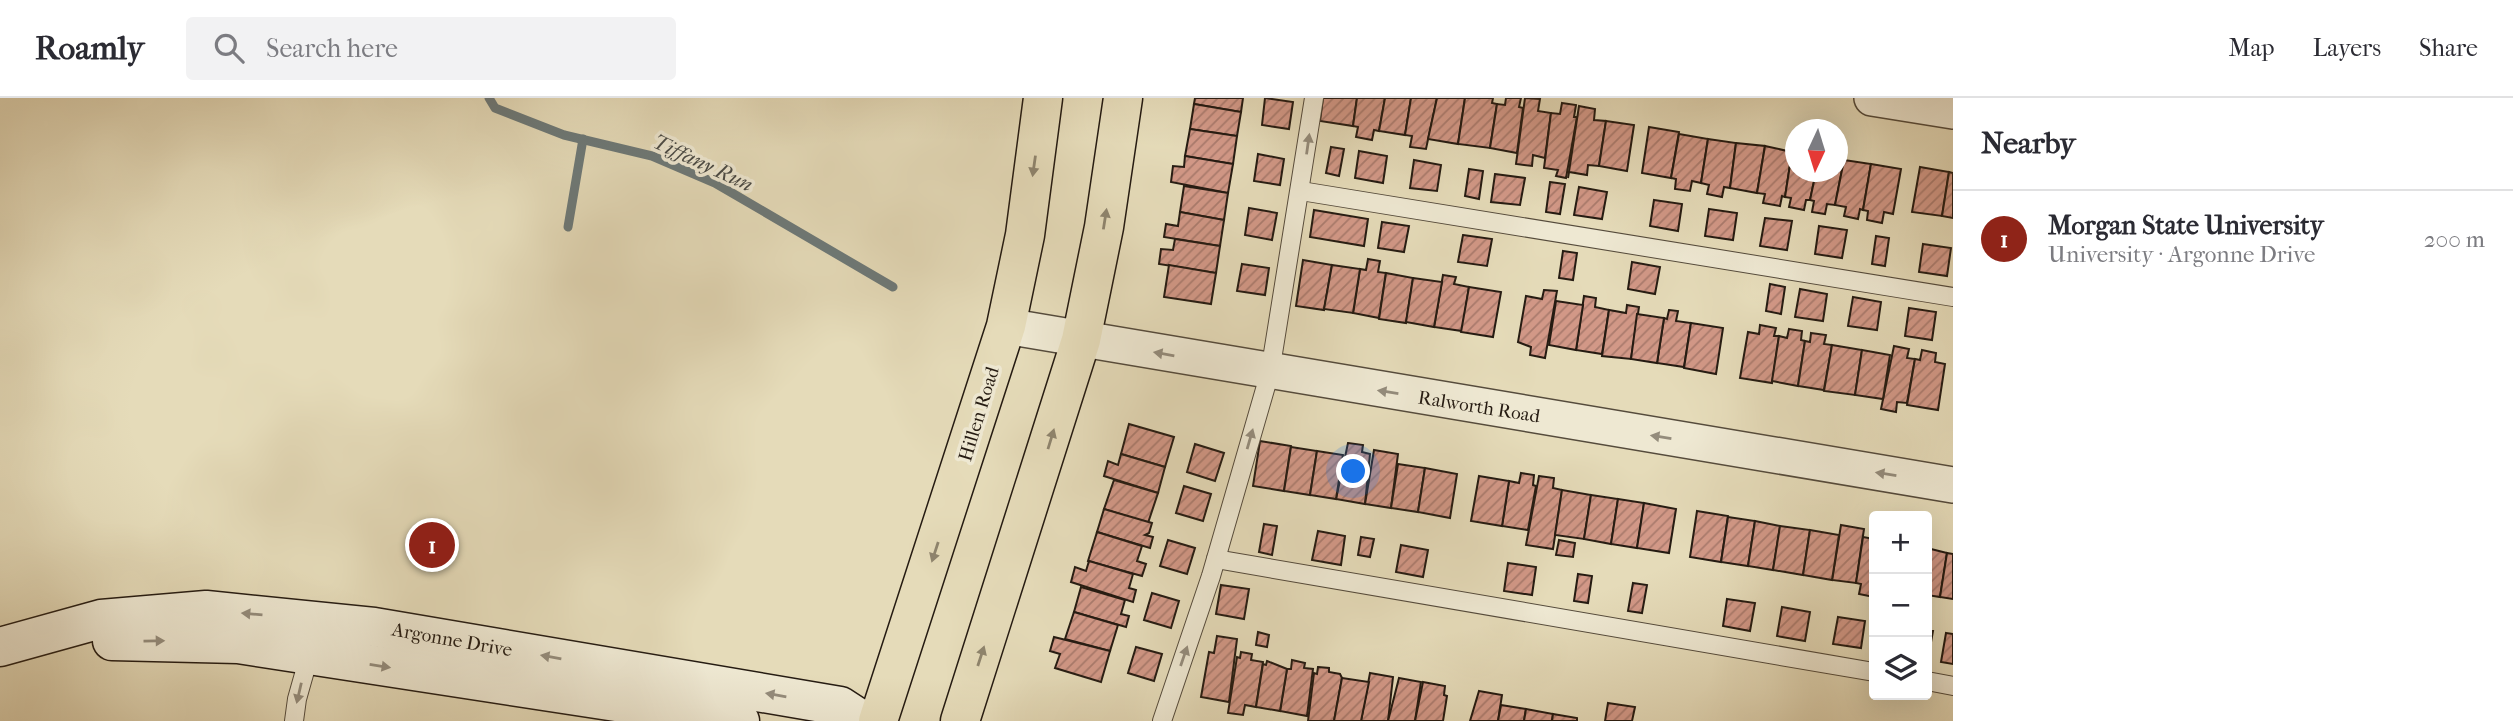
<!DOCTYPE html>
<meta charset="utf-8">
<style>
:root{--surface:#fff;--page:#f2f2f3;--text:#2b2b33;--muted:#7c7c81;--line:#e1e1e2;--accent:#8f2418}
body{margin:0;font-family:"IM FELL French Canon",serif;background:var(--page);color:var(--text)}
.controls{position:absolute;right:21px;bottom:21px;display:grid;overflow:hidden;border-radius:7px;box-shadow:0 7px 28px #0002}
.controls button{width:63px;height:63px;display:grid;place-items:center;padding:0;border:0;border-bottom:2px solid var(--line);background:var(--surface);color:var(--text);font:35px sans-serif}
.compass{position:absolute;left:1785px;top:21px;width:63px;height:63px;border-radius:50%;background:var(--surface);box-shadow:0 7px 28px #0002;rotate:184deg}
.you{position:absolute;left:1354px;top:374px;width:24px;height:24px;margin:-18px;border:5px solid #fff;border-radius:50%;background:#1a73e8;box-shadow:0 0 0 10px #1a73e833}
.badge{display:grid;place-items:center;width:46px;height:46px;border-radius:50%;background:var(--accent);color:#fff;font-size:23px;font-weight:700}
.pin{position:absolute;translate:-50% -50%;border:4px solid #fff;box-shadow:0 2px 7px #0006}
.list{margin:0;padding:0;list-style:none}
h2{display:flex;justify-content:space-between;align-items:center;height:91px;margin:0;padding:0 28px;font-size:30px}
h2 small{font-size:23px;font-weight:400;color:var(--muted)}
.list li{display:grid;grid-template-columns:46px 1fr auto;gap:21px;align-items:center;box-sizing:border-box;height:98px;padding:0 28px;border-top:2px solid var(--line)}
.list b{display:block;font-size:26px;white-space:nowrap}
.list p{margin:0;font-size:23px;white-space:nowrap;color:var(--muted)}
.list em{font-size:23px;font-style:normal;color:var(--muted)}
.icon{flex:none;width:38px;height:38px;fill:none;stroke:currentColor;stroke-width:2;stroke-linecap:round;stroke-linejoin:round}
.map{position:relative;flex:none;width:1953px;height:623px;overflow:hidden}
header{display:flex;align-items:center;gap:42px;box-sizing:border-box;height:98px;padding:0 35px;background:var(--surface);border-bottom:2px solid var(--line)}
header strong{font-size:33px}
nav{display:flex;gap:38px;margin-inline-start:auto;font-size:24px}
.search{width:490px;height:63px;background:var(--page);display:flex;align-items:center;gap:18px;box-sizing:border-box;padding:0 24px;border-radius:7px;color:var(--muted);font-size:26px}
main{display:flex}
aside{flex:1;background:var(--surface)}
.map>svg:first-child{display:block}
.lines{fill:none;stroke-linecap:round;stroke-linejoin:round}
.stream{stroke:#6d7978;stroke-width:9}
.building{fill:url(#building-hatch);stroke:#251b12;stroke-width:2}
.lane-casing{stroke:#554b3c;stroke-width:20}
.street-casing{stroke:#554b3c;stroke-width:38}
.secondary-casing{stroke:#251b12;stroke-width:41}
.primary-casing{stroke:#251b12;stroke-width:41}
.lane{stroke:#eee8d2;stroke-width:18}
.street{stroke:#eee8d2;stroke-width:35}
.secondary{stroke:#eee8d2;stroke-width:38}
.primary{stroke:#e5dbb9;stroke-width:38}
.oneway{fill:#948c7c}
.oneway2{fill:#8f856e}
.labels{text-anchor:middle;dominant-baseline:central;stroke-width:7;stroke-linejoin:round;paint-order:stroke}
.street-label{font-size:19px;fill:#251b12;stroke:#eee8d2}
.water-label{font-size:21px;font-style:italic;fill:#494a45;stroke:#eee8d2}
</style>
<header>
<strong>Roamly</strong>
<div class="search"><svg class="icon" aria-label="search" viewBox="0 0 24 24"><circle cx="10" cy="10" r="6"/><path d="M15 15l6 6"/></svg>Search here</div>
<nav><a>Map</a><a>Layers</a><a>Share</a></nav>
</header>
<main>
<div class="map">
<svg width="1953" height="623" viewBox="0 0 1953 623">
<defs>
<pattern id="building-hatch" width="6" height="6" patternUnits="userSpaceOnUse" patternTransform="scale(1.75)"><rect width="6" height="6" fill="#d29887"/><path d="M-1 1l2-2M0 6l6-6M5 7l2-2" fill="none" stroke="#aa7b6d"/></pattern>
</defs>
<rect width="100%" height="100%" fill="#e5dbb9"/>
<filter id="stains"><feTurbulence type="fractalNoise" baseFrequency=".00286" numOctaves="4"/><feColorMatrix values="0 0 0 0 .2 0 0 0 0 .09 0 0 0 0 .02 0 0 0 .5 -.17"/></filter>
<radialGradient id="worn" r=".72"><stop offset=".6" stop-color="#630" stop-opacity="0"/><stop offset="1" stop-color="#630" stop-opacity=".3"/></radialGradient>
<g class="lines">
<g class="stream">
<polyline points="489,0 495,10 564,37 652,58 715,85 893,189"/>
<polyline points="568,129 583,41"/>
</g>
</g>
<g class="building">
<polygon points="1195,0 1243,0 1241,14 1194,6"/>
<polygon points="1265,0 1293,4 1289,31 1262,27"/>
<polygon points="1323,0 1357,0 1353,28 1320,23"/>
<polygon points="1357,0 1385,0 1379,33 1374,32 1372,42 1356,39 1358,29 1353,28"/>
<polygon points="1385,0 1411,0 1405,37 1379,33"/>
<polygon points="1411,0 1437,0 1426,51 1410,49 1412,38 1405,37"/>
<polygon points="1437,0 1465,0 1458,46 1428,41"/>
<polygon points="1465,0 1493,0 1492,5 1497,6 1490,50 1458,46"/>
<polygon points="1506,0 1521,0 1519,9 1523,10 1517,55 1490,50 1497,6 1505,7"/>
<polygon points="1525,0 1540,1 1538,13 1551,15 1545,60 1533,57 1532,68 1516,66"/>
<polygon points="1562,5 1576,7 1574,19 1577,19 1566,80 1556,78 1558,72 1544,70 1551,15 1560,16"/>
<polygon points="1194,6 1241,14 1237,38 1190,31"/>
<polygon points="1579,8 1595,11 1594,22 1606,23 1599,68 1588,67 1587,77 1569,74 1568,80"/>
<polygon points="1606,23 1634,27 1627,73 1599,68"/>
<polygon points="1649,29 1679,34 1671,80 1642,75"/>
<polygon points="1190,31 1237,38 1233,66 1185,58"/>
<polygon points="1679,36 1708,41 1701,85 1692,83 1690,93 1675,91 1676,81 1671,80"/>
<polygon points="1708,41 1736,45 1730,90 1724,89 1722,99 1707,96 1709,87 1701,85"/>
<polygon points="1736,45 1765,48 1757,95 1730,90"/>
<polygon points="1765,48 1792,54 1785,99 1782,98 1780,108 1763,105 1765,96 1757,95"/>
<polygon points="1331,49 1344,51 1339,78 1326,75"/>
<polygon points="1359,53 1387,58 1383,85 1355,80"/>
<polygon points="1792,54 1796,55 1796,74 1816,74 1810,102 1806,102 1804,112 1789,109 1791,100 1785,99"/>
<polygon points="1258,56 1284,61 1280,87 1254,83"/>
<polygon points="1185,58 1233,66 1228,95 1171,84 1173,68 1184,69"/>
<polygon points="1838,61 1844,62 1835,107 1827,106 1825,116 1812,114 1814,103 1810,102 1816,74 1838,74"/>
<polygon points="1414,62 1441,67 1437,93 1410,90"/>
<polygon points="1844,62 1871,66 1863,112 1860,111 1858,121 1844,118 1846,109 1835,107"/>
<polygon points="1871,66 1901,71 1893,116 1884,114 1882,125 1867,122 1868,113 1863,112"/>
<polygon points="1920,69 1949,74 1942,118 1912,114"/>
<polygon points="1469,71 1483,73 1479,101 1465,98"/>
<polygon points="1949,74 1953,75 1953,120 1942,118"/>
<polygon points="1495,76 1525,80 1520,107 1491,104"/>
<polygon points="1550,84 1565,86 1560,116 1546,114"/>
<polygon points="1184,88 1228,95 1224,122 1180,114"/>
<polygon points="1579,89 1607,94 1602,121 1574,117"/>
<polygon points="1654,102 1682,106 1678,133 1650,128"/>
<polygon points="1249,110 1277,115 1272,142 1245,137"/>
<polygon points="1709,111 1737,115 1733,142 1705,138"/>
<polygon points="1314,112 1368,121 1364,148 1310,139"/>
<polygon points="1180,114 1224,122 1220,148 1164,139 1166,126 1178,128"/>
<polygon points="1765,120 1792,123 1787,152 1760,148"/>
<polygon points="1382,124 1409,128 1404,154 1378,150"/>
<polygon points="1819,128 1847,132 1842,160 1815,156"/>
<polygon points="1463,137 1492,141 1487,168 1458,164"/>
<polygon points="1876,138 1889,140 1885,168 1872,166"/>
<polygon points="1175,141 1220,148 1216,175 1159,166 1161,151 1173,152"/>
<polygon points="1923,146 1951,150 1947,178 1919,174"/>
<polygon points="1563,153 1577,155 1573,182 1559,180"/>
<polygon points="1368,161 1380,163 1378,174 1386,175 1379,220 1353,215 1360,171 1366,172"/>
<polygon points="1303,162 1332,167 1324,212 1296,208"/>
<polygon points="1632,164 1660,169 1655,196 1628,191"/>
<polygon points="1242,166 1269,170 1265,197 1237,193"/>
<polygon points="1169,167 1216,175 1211,206 1164,199"/>
<polygon points="1332,167 1360,171 1353,215 1324,211"/>
<polygon points="1386,175 1413,180 1406,225 1379,221"/>
<polygon points="1443,177 1456,179 1454,186 1469,189 1462,233 1434,229"/>
<polygon points="1413,180 1442,184 1434,229 1406,224"/>
<polygon points="1770,186 1785,189 1781,216 1766,213"/>
<polygon points="1469,189 1501,194 1493,239 1461,234"/>
<polygon points="1800,191 1827,196 1823,223 1795,219"/>
<polygon points="1544,192 1557,193 1545,260 1530,257 1531,249 1518,244 1526,198 1542,201"/>
<polygon points="1584,198 1596,200 1595,209 1609,212 1602,256 1576,252"/>
<polygon points="1853,199 1881,204 1877,232 1848,228"/>
<polygon points="1556,203 1583,207 1576,252 1549,247"/>
<polygon points="1627,207 1639,209 1631,261 1602,258 1609,212 1626,215"/>
<polygon points="1909,210 1936,214 1932,242 1905,238"/>
<polygon points="1669,212 1678,213 1676,223 1691,225 1684,269 1657,265 1664,220 1667,221"/>
<polygon points="1637,216 1664,220 1657,265 1631,261"/>
<polygon points="1691,225 1723,230 1716,276 1684,270"/>
<polygon points="1760,227 1776,230 1774,238 1779,238 1772,285 1740,280 1748,234 1759,236"/>
<polygon points="1789,231 1802,233 1801,242 1805,243 1798,288 1772,283 1779,238 1787,240"/>
<polygon points="1811,235 1826,237 1824,246 1832,247 1824,292 1798,288 1805,243 1810,244"/>
<polygon points="1832,247 1862,252 1855,297 1824,293"/>
<polygon points="1894,248 1909,251 1907,260 1915,261 1907,305 1897,304 1896,314 1881,311"/>
<polygon points="1862,252 1890,257 1883,301 1855,297"/>
<polygon points="1922,252 1936,255 1935,264 1945,266 1938,312 1907,307 1915,261 1920,262"/>
<polygon points="1129,326 1174,339 1165,369 1121,356"/>
<polygon points="1260,343 1291,348 1284,393 1253,388"/>
<polygon points="1348,345 1363,347 1362,354 1370,356 1365,406 1336,401"/>
<polygon points="1195,346 1224,355 1215,383 1187,374"/>
<polygon points="1291,349 1317,353 1310,397 1284,393"/>
<polygon points="1374,352 1398,356 1391,410 1365,406"/>
<polygon points="1317,353 1343,357 1336,401 1310,397"/>
<polygon points="1121,356 1165,369 1158,395 1104,378 1108,363 1118,367"/>
<polygon points="1398,366 1425,370 1418,414 1391,410"/>
<polygon points="1425,370 1457,376 1450,420 1418,414"/>
<polygon points="1521,375 1534,377 1533,387 1536,388 1528,432 1502,428 1509,383 1519,385"/>
<polygon points="1479,378 1509,383 1502,428 1471,423"/>
<polygon points="1539,378 1554,380 1553,390 1562,392 1553,451 1526,447"/>
<polygon points="1114,382 1158,395 1148,425 1104,411"/>
<polygon points="1184,388 1211,396 1203,423 1176,415"/>
<polygon points="1562,392 1591,397 1584,441 1555,437"/>
<polygon points="1591,397 1618,401 1611,446 1584,441"/>
<polygon points="1618,401 1644,405 1637,450 1611,446"/>
<polygon points="1644,405 1676,411 1669,455 1637,450"/>
<polygon points="1104,411 1152,425 1149,435 1145,437 1153,439 1150,450 1097,434"/>
<polygon points="1697,413 1728,418 1721,464 1690,459"/>
<polygon points="1728,419 1755,423 1748,468 1721,464"/>
<polygon points="1755,423 1780,428 1773,472 1748,468"/>
<polygon points="1264,426 1277,428 1272,457 1259,454"/>
<polygon points="1841,427 1864,431 1856,485 1832,482"/>
<polygon points="1780,428 1810,432 1803,477 1773,472"/>
<polygon points="1810,432 1839,437 1832,482 1803,477"/>
<polygon points="1318,433 1345,438 1341,467 1312,462"/>
<polygon points="1097,434 1142,448 1137,463 1146,466 1142,478 1088,463"/>
<polygon points="1361,439 1374,441 1370,459 1358,457"/>
<polygon points="1863,439 1874,441 1874,499 1859,496 1861,486 1856,485"/>
<polygon points="1168,442 1195,450 1187,476 1160,468"/>
<polygon points="1559,442 1575,445 1573,459 1556,457"/>
<polygon points="1401,447 1428,452 1423,479 1396,474"/>
<polygon points="1927,450 1947,455 1940,499 1927,497"/>
<polygon points="1947,455 1953,456 1953,501 1940,499"/>
<polygon points="1089,463 1133,476 1129,490 1136,492 1133,504 1071,484 1075,469 1086,473"/>
<polygon points="1508,465 1536,469 1532,497 1504,493"/>
<polygon points="1578,476 1592,478 1588,505 1574,503"/>
<polygon points="1633,485 1647,487 1642,515 1628,513"/>
<polygon points="1221,487 1249,491 1244,521 1216,516"/>
<polygon points="1081,489 1125,502 1121,516 1129,518 1126,529 1074,514"/>
<polygon points="1152,495 1179,503 1171,530 1144,522"/>
<polygon points="1727,501 1755,505 1750,533 1723,528"/>
<polygon points="1782,509 1810,514 1805,543 1777,538"/>
<polygon points="1074,514 1118,527 1110,553 1065,541"/>
<polygon points="1838,519 1865,523 1861,550 1833,546"/>
<polygon points="1927,533 1933,533 1928,561 1927,561"/>
<polygon points="1258,534 1269,537 1267,549 1256,547"/>
<polygon points="1946,535 1953,536 1953,566 1941,564"/>
<polygon points="1217,538 1237,541 1229,604 1201,599 1209,554 1214,555"/>
<polygon points="1054,539 1110,553 1101,584 1055,570 1060,556 1050,553"/>
<polygon points="1136,549 1162,556 1154,583 1128,575"/>
<polygon points="1241,554 1252,556 1251,562 1263,564 1256,609 1245,607 1243,617 1228,615 1237,559 1240,560"/>
<polygon points="1292,562 1305,565 1304,570 1313,571 1307,618 1280,613 1287,571 1291,571"/>
<polygon points="1267,563 1287,571 1280,613 1256,609 1263,566 1266,567"/>
<polygon points="1318,569 1329,570 1329,574 1340,576 1342,580 1334,623 1308,623 1314,575 1317,576"/>
<polygon points="1370,575 1393,579 1388,623 1361,623"/>
<polygon points="1342,580 1369,584 1361,623 1334,623"/>
<polygon points="1399,580 1421,584 1415,623 1388,623"/>
<polygon points="1423,584 1445,588 1444,597 1447,598 1443,623 1415,623"/>
<polygon points="1479,593 1502,597 1498,623 1470,623"/>
<polygon points="1608,605 1635,609 1632,623 1605,623"/>
<polygon points="1501,607 1526,611 1524,623 1498,623"/>
<polygon points="1526,611 1553,616 1552,623 1524,623"/>
<polygon points="1553,616 1577,620 1577,623 1552,623"/>
</g>
<g class="lines">
<g class="lane-casing">
<g id="lane">
<polyline points="1301,93 1953,199"/>
<polyline points="1216,461 1874,574"/>
<polyline points="1927,583 1953,588"/>
<polyline points="294,623 297,601 310,555"/>
<polyline points="1162,623 1211,478 1270,274 1314,0"/>
</g>
</g>
<g class="street-casing">
<g id="street">
<polyline points="1872,0 1953,13"/>
<polyline points="1006,228 1953,387"/>
</g>
</g>
<g class="secondary-casing">
<g id="secondary">
<polyline points="112,543 238,546 740,623"/>
<polyline points="0,549 101,521 206,512 374,529 840,608 863,623"/>
</g>
</g>
<g class="primary-casing">
<g id="primary">
<polyline points="878,623 1006,228 1025,137 1043,0"/>
<polyline points="960,623 1081,242 1104,129 1123,0"/>
</g>
</g>
<use href="#lane" class="lane"/>
<use href="#street" class="street"/>
<use href="#secondary" class="secondary"/>
<use href="#primary" class="primary"/>
</g>
<defs><path id="oneway-solid" d="M-6-.8H1V-3.2L6.5 0L1 3.2V.8H-6Z" transform="scale(1.75)"/></defs>
<g class="oneway">
<use href="#oneway-solid" transform="translate(1308 46) rotate(-82)"/>
<use href="#oneway-solid" transform="translate(1164 256) rotate(-170)"/>
<use href="#oneway-solid" transform="translate(1388 294) rotate(-171)"/>
<use href="#oneway-solid" transform="translate(1661 339) rotate(-171)"/>
<use href="#oneway-solid" transform="translate(1250 341) rotate(-74)"/>
<use href="#oneway-solid" transform="translate(1886 376) rotate(-171)"/>
<use href="#oneway-solid" transform="translate(252 516) rotate(-175)"/>
<use href="#oneway-solid" transform="translate(154 543) rotate(-1)"/>
<use href="#oneway-solid" transform="translate(1184 558) rotate(-71)"/>
<use href="#oneway-solid" transform="translate(551 559) rotate(-170)"/>
<use href="#oneway-solid" transform="translate(380 568) rotate(9)"/>
<use href="#oneway-solid" transform="translate(299 595) rotate(103)"/>
<use href="#oneway-solid" transform="translate(776 597) rotate(-170)"/>
</g>
<g class="oneway2">
<use href="#oneway-solid" transform="translate(1034 68) rotate(98)"/>
<use href="#oneway-solid" transform="translate(1105 121) rotate(-81)"/>
<use href="#oneway-solid" transform="translate(1051 341) rotate(-73)"/>
<use href="#oneway-solid" transform="translate(935 454) rotate(108)"/>
<use href="#oneway-solid" transform="translate(981 558) rotate(-72)"/>
</g>
<g class="labels">
<g class="street-label">
<text transform="translate(1479 309) rotate(9)">Ralworth Road</text>
<text transform="translate(979 316) rotate(-73)">Hillen Road</text>
<text transform="translate(452 542) rotate(10)">Argonne Drive</text>
</g>
<g class="water-label">
<text transform="translate(703 65) rotate(25)">Tiffany Run</text>
</g>
</g>
<rect width="100%" height="100%" filter="url(#stains)"/>
<rect width="100%" height="100%" fill="url(#worn)"/>
</svg>
<div class="controls">
<button>+</button>
<button>−</button>
<button><svg class="icon" aria-label="layers" viewBox="0 0 24 24"><path d="M12 4l9 5-9 5-9-5zM3 14l9 5 9-5"/></svg></button>
</div>
<svg class="compass" viewBox="-18 -18 36 36"><path d="M0-13l5 13h-10z" fill="#e53935"/><path d="M0 13l5-13h-10z" fill="#7c7c81"/></svg>
<div class="you"></div>
<div class="pin badge" style="left:432px;top:447px">1</div>
</div>
<aside>
<h2>Nearby<small></small></h2>
<ul class="list">
<li><span class="badge">1</span><div><b>Morgan State University</b><p>University · Argonne Drive</p></div><em>200 m</em></li>
</ul>
</aside>
</main>
